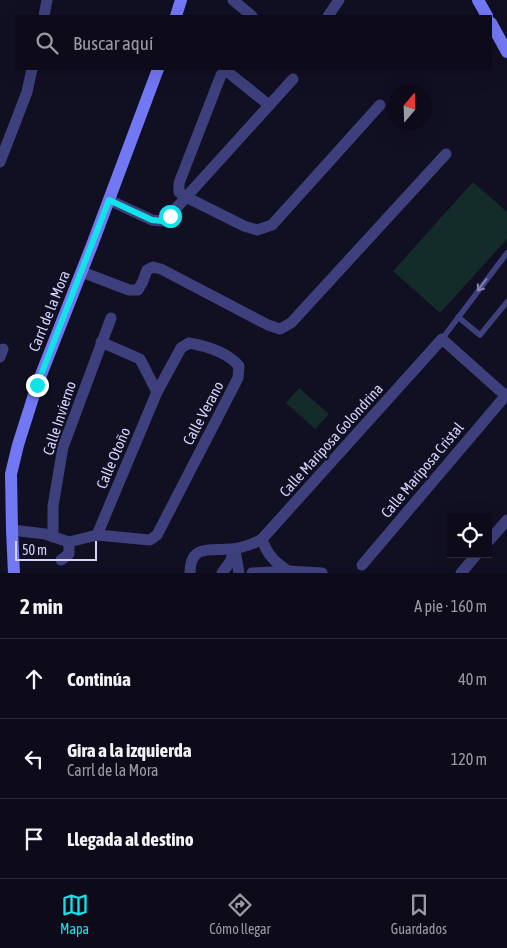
<!DOCTYPE html>
<html lang="es">
<meta charset="utf-8">
<style>
:root{--surface:#0d0b1a;--page:#1b1927;--text:#f1f3f6;--muted:#9a9ba2;--line:#2d2b39;--accent:#12e3e9}
body{margin:0;font-family:"Asap Condensed",sans-serif;background:var(--page);color:var(--text)}
.controls{position:absolute;right:15px;bottom:15px;display:grid;overflow:hidden;border-radius:0px;box-shadow:0 5px 20px #0002}
.controls button{width:45px;height:45px;display:grid;place-items:center;padding:0;border:0;border-bottom:1px solid var(--line);background:var(--surface);color:var(--text);font:25px sans-serif}
.compass{position:absolute;left:387px;top:85px;width:45px;height:45px;border-radius:50%;background:var(--surface);box-shadow:0 5px 20px #0002;rotate:19deg}
.scale{position:absolute;left:15px;bottom:12px;width:82px;box-sizing:border-box;padding-left:5px;border:2px solid #d5d3fc;border-top:0;font-size:14px;line-height:18px;white-space:nowrap;color:#d5d3fc;-webkit-text-stroke:4px #110f22;paint-order:stroke}
.stop{position:absolute;width:15px;height:15px;margin:-11px;border:4px solid #12e3e9;border-radius:50%;background:#fff}
.stop.end{background:#12e3e9;border-color:#fff;box-shadow:0 1px 5px #0008}
.list{margin:0;padding:0;list-style:none}
h2{display:flex;justify-content:space-between;align-items:center;height:65px;margin:0;padding:0 20px;font-size:21px}
h2 small{font-size:16px;font-weight:400;color:var(--muted)}
.list li{display:grid;grid-template-columns:32px 1fr auto;gap:15px;align-items:center;box-sizing:border-box;height:80px;padding:0 20px;border-top:1px solid var(--line)}
.list b{display:block;font-size:19px;white-space:nowrap}
.list p{margin:0;font-size:16px;white-space:nowrap;color:var(--muted)}
.list em{font-size:16px;font-style:normal;color:var(--muted)}
.icon{flex:none;width:28px;height:28px;fill:none;stroke:currentColor;stroke-width:2;stroke-linecap:round;stroke-linejoin:round}
.map{position:relative;flex:none;width:507px;height:573px;overflow:hidden}
.search{position:absolute;background:var(--surface);box-shadow:0 5px 20px #0002;left:15px;right:15px;top:15px;height:55px;display:flex;align-items:center;gap:12px;box-sizing:border-box;padding:0 18px;border-radius:0px;color:var(--muted);font-size:19px}
.sheet{height:305px;background:var(--surface)}
nav{display:flex;justify-content:space-around;align-items:center;box-sizing:border-box;height:70px;border-top:1px solid var(--line);background:var(--surface);font-size:14px;color:var(--muted)}
nav a{display:grid;justify-items:center;gap:2px}
nav .on{color:var(--accent)}
.map>svg:first-child{display:block}
.green{fill:#132b29}
.lines{fill:none;stroke-linecap:round;stroke-linejoin:round}
.lane{stroke:#3e407d;stroke-width:5.5}
.street{stroke:#3e407d;stroke-width:11}
.secondary{stroke:#7278f4;stroke-width:12}
.oneway{stroke:#8282b6}
.route{stroke:#12e3e9;stroke-width:6}
.labels{text-anchor:middle;dominant-baseline:central;stroke-width:4.5;stroke-linejoin:round;paint-order:stroke}
.street-label{font-size:15px;fill:#d5d3fc;stroke:#110f22}
</style>
<div class="map">
<svg width="507" height="573" viewBox="0 0 507 573">
<rect width="100%" height="100%" fill="#110f22"/>
<g class="green">
<polygon points="473,182 507,212 507,239 440,313 393,271"/>
<polygon points="299,388 329,414 315,429 286,403"/>
</g>
<g class="lines">
<g class="lane">
<polyline points="458,317 480,335 507,302"/>
<polyline points="442,339 507,253"/>
</g>
<g class="street">
<polyline points="233,0 252,16"/>
<polyline points="44,16 47,0"/>
<polyline points="328,16 339,0"/>
<polyline points="269,105 229,73 224,72 221,75 179,183 179,192 186,197 244,226 257,230 272,225 380,105"/>
<polyline points="0,162 27,92 32,69"/>
<polyline points="109,200 152,220 162,221 169,216 293,79"/>
<polyline points="82,272 129,290 138,290 143,281 147,270 153,267 161,269 268,325 280,329 291,323 446,154"/>
<polyline points="101,342 140,359 157,392"/>
<polyline points="0,357 3,349"/>
<path d="M12 530 45 534 69 542 97 535 150 540 157 535 238 378 239 366C228 353 206 346 189 343L181 348 157 392 97 535"/>
<polyline points="53,537 53,506 63,447 111,318"/>
<path d="M262 539C267 555 275 562 288 571"/>
<polyline points="488,542 507,520"/>
<polyline points="235,551 239,573"/>
<polyline points="61,560 69,554 69,542"/>
<polyline points="362,565 507,394"/>
<path d="M190 573C190 543 212 551 231 549 242 548 253 544 262 539L442 339 507 397"/>
<polyline points="222,573 230,562 235,549"/>
<polyline points="252,573 288,571 322,573"/>
<polyline points="461,573 477,554"/>
</g>
<g class="secondary">
<polyline points="478,0 487,16"/>
<polyline points="176,16 181,0"/>
<polyline points="491,23 507,52"/>
<polyline points="14,573 12,530 11,474 18,445 37,385 92,245 158,69"/>
</g>
</g>
<defs><path id="oneway-shaft" d="M-6 0H5M1.5-3L5.5 0L1.5 3" fill="none" stroke-width="1.6" stroke-linecap="round" stroke-linejoin="round" transform="scale(1.25)"/></defs>
<use class="oneway" href="#oneway-shaft" transform="translate(482 285) rotate(127)"/>
<g class="lines">
<polyline class="route" points="37,385 109,200 152,220 162,221 170,216"/>
</g>
<g class="labels">
<g class="street-label">
<text transform="translate(49 311) rotate(-68)">Carrl de la Mora</text>
<text transform="translate(203 413) rotate(-62)">Calle Verano</text>
<text transform="translate(59 418) rotate(-72)">Calle Invierno</text>
<text transform="translate(331 440) rotate(-48)">Calle Mariposa Golondrina</text>
<text transform="translate(113 458) rotate(-67)">Calle Otoño</text>
<text transform="translate(422 470) rotate(-50)">Calle Mariposa Cristal</text>
</g>
</g>
</svg>
<div class="controls">
<button><svg class="icon" aria-label="locate" viewBox="0 0 24 24"><circle cx="12" cy="12" r="6"/><path d="M12 2v4M12 18v4M2 12h4M18 12h4"/></svg></button>
</div>
<svg class="compass" viewBox="-18 -18 36 36"><path d="M0-13l5 13h-10z" fill="#e53935"/><path d="M0 13l5-13h-10z" fill="#9a9ba2"/></svg>
<div class="scale">50 m</div>
<div class="stop" style="left:170px;top:216px"></div>
<div class="stop end" style="left:37px;top:385px"></div>
<div class="search"><svg class="icon" aria-label="search" viewBox="0 0 24 24"><circle cx="10" cy="10" r="6"/><path d="M15 15l6 6"/></svg>Buscar aquí</div>
</div>
<section class="sheet">
<h2>2 min<small>A pie · 160 m</small></h2>
<ul class="list">
<li><svg class="icon" aria-label="ahead" viewBox="0 0 24 24"><path d="M12 20V5M6 11l6-6 6 6"/></svg><div><b>Continúa</b></div><em>40 m</em></li>
<li><svg class="icon" aria-label="left" viewBox="0 0 24 24"><path d="M17 20v-9H6M10 6l-5 5 5 5"/></svg><div><b>Gira a la izquierda</b><p>Carrl de la Mora</p></div><em>120 m</em></li>
<li><svg class="icon" aria-label="arrive" viewBox="0 0 24 24"><path d="M6 21V4h12l-3 4 3 4H6"/></svg><div><b>Llegada al destino</b></div></li>
</ul>
</section>
<nav>
<a class="on"><svg class="icon" aria-label="map" viewBox="0 0 24 24"><path d="M3 6l6-2 6 2 6-2v14l-6 2-6-2-6 2zM9 4v14M15 6v14"/></svg>Mapa</a>
<a><svg class="icon" aria-label="directions" viewBox="0 0 24 24"><path d="M12 3l9 9-9 9-9-9zM9 14v-3h6M13 9l2 2-2 2"/></svg>Cómo llegar</a>
<a><svg class="icon" aria-label="saved" viewBox="0 0 24 24"><path d="M7 4h10v16l-5-4-5 4z"/></svg>Guardados</a>
</nav>
